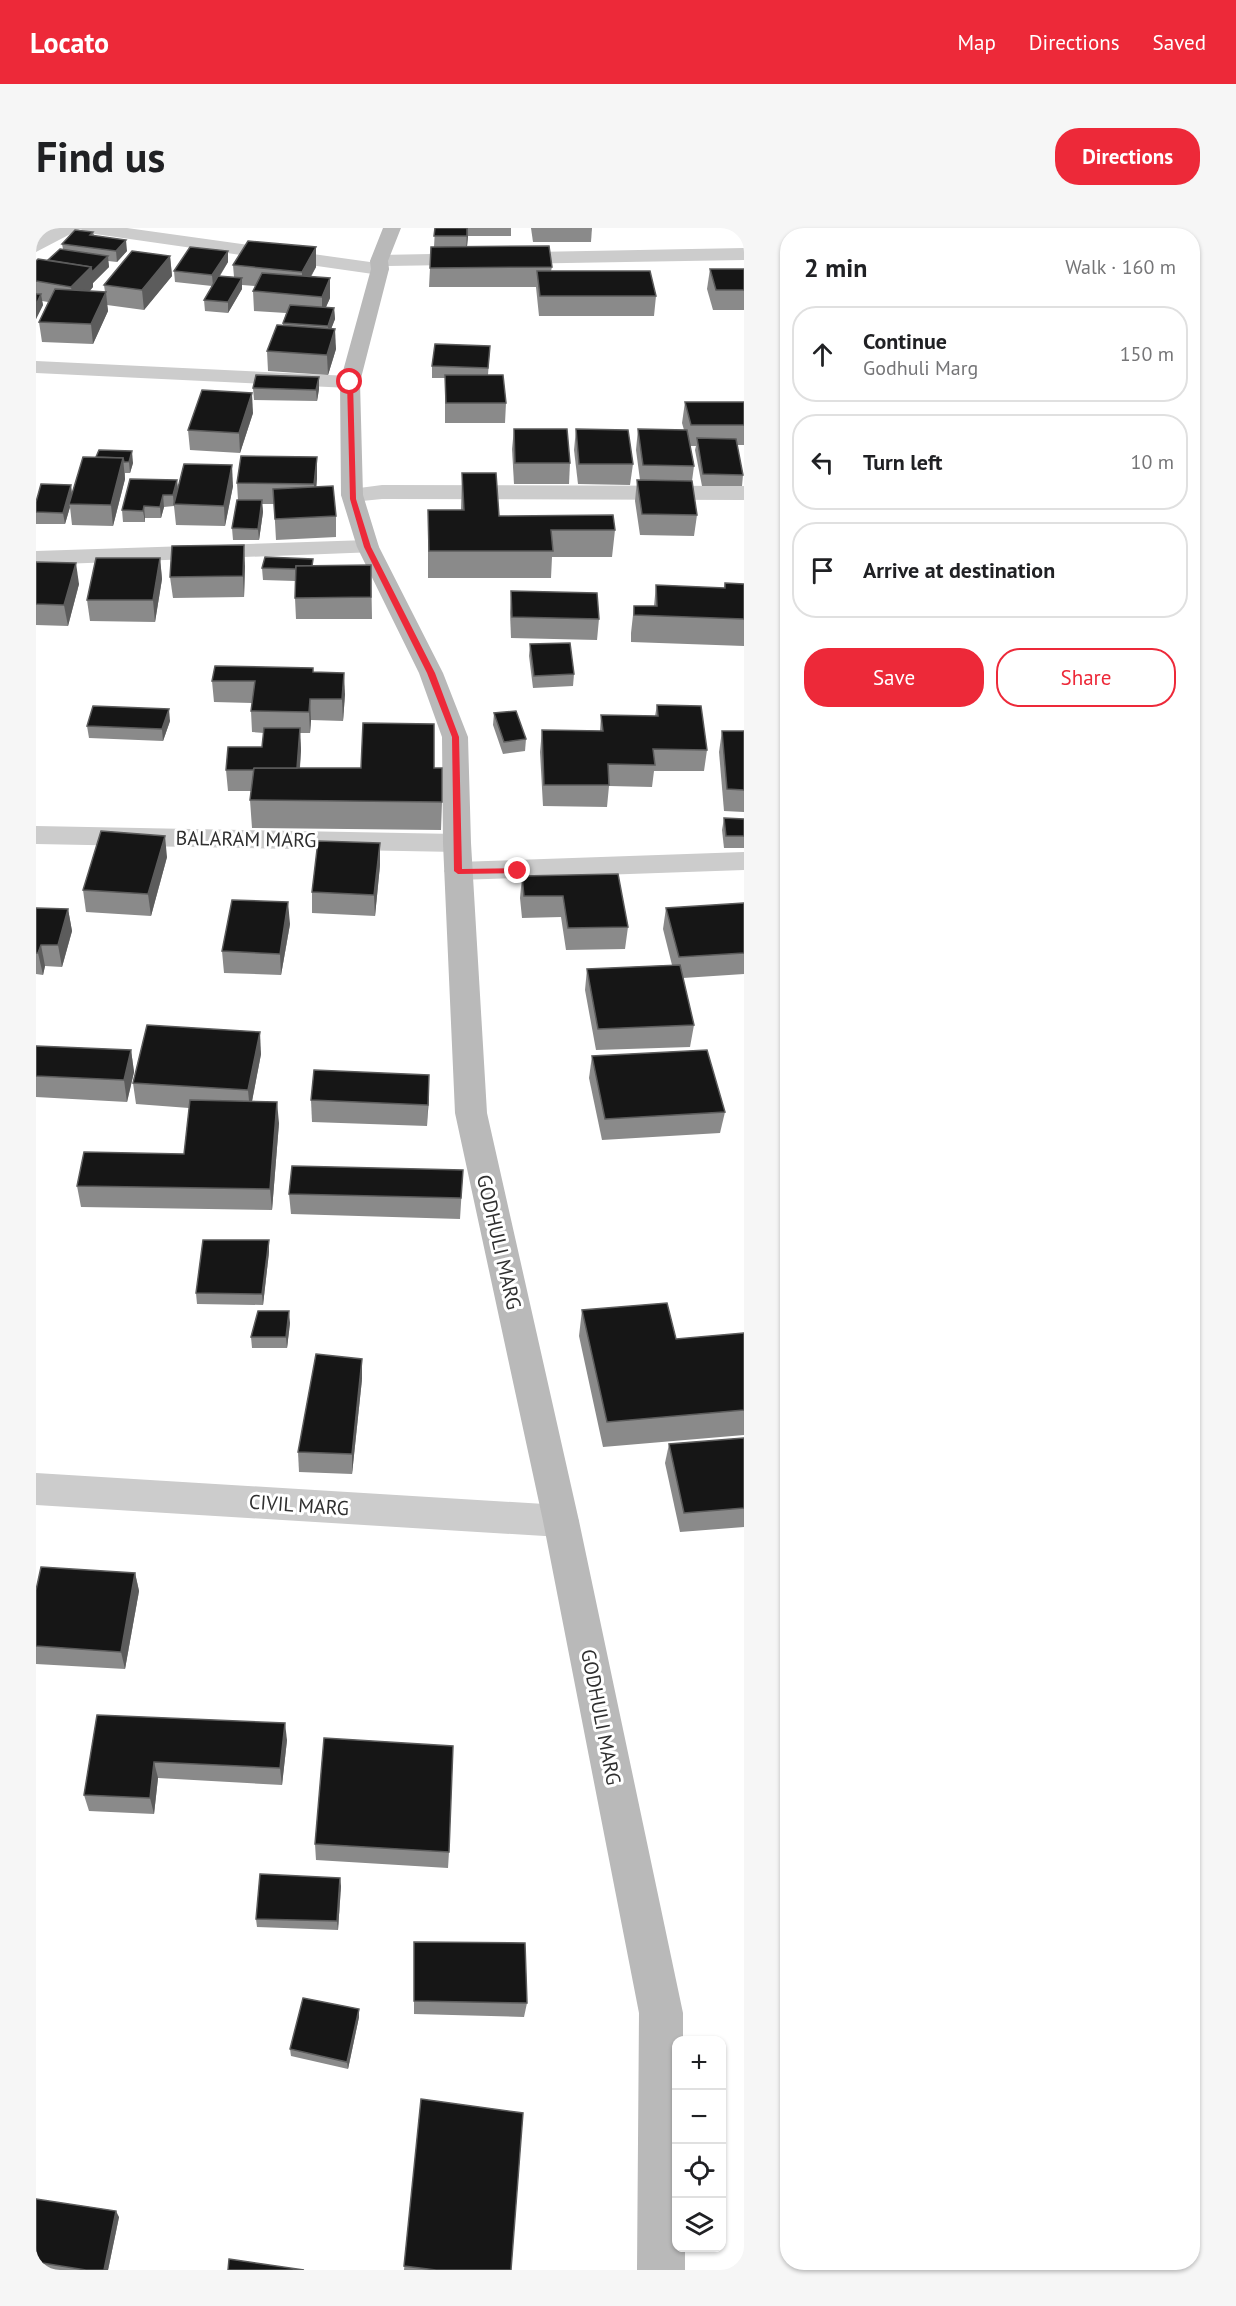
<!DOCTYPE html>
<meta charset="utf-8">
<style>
:root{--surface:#fff;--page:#f6f6f6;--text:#202124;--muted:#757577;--line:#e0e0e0;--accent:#ed2939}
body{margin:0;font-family:"PT Sans",sans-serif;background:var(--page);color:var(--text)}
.controls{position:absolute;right:18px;bottom:18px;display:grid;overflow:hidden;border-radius:12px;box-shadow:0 2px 4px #0004}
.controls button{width:54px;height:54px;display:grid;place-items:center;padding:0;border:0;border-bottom:2px solid var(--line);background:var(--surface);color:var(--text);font:30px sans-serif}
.stop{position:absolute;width:18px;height:18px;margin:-14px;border:4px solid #ed2939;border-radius:50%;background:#fff}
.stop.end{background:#ed2939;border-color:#fff;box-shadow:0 2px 6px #0008}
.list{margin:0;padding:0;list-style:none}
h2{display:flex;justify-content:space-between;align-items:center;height:78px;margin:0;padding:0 24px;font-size:26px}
h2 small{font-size:20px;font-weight:400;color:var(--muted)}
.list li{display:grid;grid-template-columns:39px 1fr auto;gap:18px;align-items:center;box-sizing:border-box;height:96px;margin:0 12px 12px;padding:0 12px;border:2px solid var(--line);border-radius:24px}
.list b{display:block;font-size:22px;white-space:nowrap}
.list p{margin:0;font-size:20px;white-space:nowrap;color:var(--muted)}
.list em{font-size:20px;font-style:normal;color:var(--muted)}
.actions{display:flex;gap:12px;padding:18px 24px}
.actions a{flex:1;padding:14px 0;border:2px solid var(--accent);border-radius:24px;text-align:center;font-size:21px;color:var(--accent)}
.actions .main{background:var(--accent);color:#fff}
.icon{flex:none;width:33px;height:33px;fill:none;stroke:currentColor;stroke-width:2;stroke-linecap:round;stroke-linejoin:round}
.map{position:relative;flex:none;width:708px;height:2042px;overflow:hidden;border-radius:24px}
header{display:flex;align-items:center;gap:36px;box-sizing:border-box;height:84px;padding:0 30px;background:var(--accent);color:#fff}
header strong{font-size:28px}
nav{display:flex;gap:33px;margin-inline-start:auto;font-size:21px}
.intro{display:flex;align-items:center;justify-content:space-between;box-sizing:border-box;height:144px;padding:0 36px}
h1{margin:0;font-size:42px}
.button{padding:15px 27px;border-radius:24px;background:var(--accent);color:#fff;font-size:21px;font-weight:700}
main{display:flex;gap:36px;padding:0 36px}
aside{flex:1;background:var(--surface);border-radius:24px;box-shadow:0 2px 4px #0004}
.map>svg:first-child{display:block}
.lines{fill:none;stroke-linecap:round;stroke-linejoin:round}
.minor{fill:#ccc;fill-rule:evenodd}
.secondary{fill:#b9b9b9;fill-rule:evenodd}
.wall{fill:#8a8a8a}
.shaded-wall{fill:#5c5c5c}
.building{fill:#161616;stroke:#5c5c5c;stroke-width:1.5}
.route{fill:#ed2939}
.labels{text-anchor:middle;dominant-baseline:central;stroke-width:6;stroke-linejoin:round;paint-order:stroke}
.street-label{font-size:20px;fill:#2f2f2f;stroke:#fff}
</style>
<header>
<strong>Locato</strong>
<nav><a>Map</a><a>Directions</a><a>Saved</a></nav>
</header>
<div class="intro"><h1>Find us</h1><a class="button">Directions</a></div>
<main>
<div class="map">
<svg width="708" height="2042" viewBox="0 0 708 2042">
<rect width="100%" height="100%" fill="#fff"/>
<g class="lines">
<g class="minor">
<polygon points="14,0 91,0 334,34 336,29 343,27 708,20 708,32 352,38 353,41 351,45 344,47 52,5 44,1 0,24 0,10"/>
<polygon points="0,133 314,148 321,150 324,154 321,158 314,160 0,145"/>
<polygon points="346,257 708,258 708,272 346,271 316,274 308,272 305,267 308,262"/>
<polygon points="332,312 340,314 343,319 340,324 0,337 0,323"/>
<polygon points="0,598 421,606 431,609 435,615 431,621 421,624 0,616"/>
<polygon points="708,624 708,642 422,652 412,649 408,643 412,637 422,634"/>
<polygon points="0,1245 525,1277 538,1282 543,1293 538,1304 525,1309 0,1277"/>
</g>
<polygon class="secondary" points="347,0 365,0 352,33 353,41 324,154 327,267 343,319 407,445 432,509 435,615 451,885 543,1293 647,1785 647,1812 640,1812 640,2020 649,2020 649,2042 601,2042 603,1785 507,1293 419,885 407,615 406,509 383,445 321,319 305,267 304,154 335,41 334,33"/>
</g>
<g class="wall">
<polygon points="399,0 475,0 475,8 432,8 431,19 516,39 515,43 620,68 618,88 503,88 500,59 393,59 394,40 398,19"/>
<polygon points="495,0 556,0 555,14 497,14"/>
<polygon points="57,4 58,7 91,23 81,34 72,33 73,39 57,55 57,59 54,63 69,64 68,57 134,28 136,48 108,82 71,77 72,83 57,116 6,114 3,94 12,74 6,73 7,77 0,91 0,33 12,32 27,21 26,16"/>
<polygon points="192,34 184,48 198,49 197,37 280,39 275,49 294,70 290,79 298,80 299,91 295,101 300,121 292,147 232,143 231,123 247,97 247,95 250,85 218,83 217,63 219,58 206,57 206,61 192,85 169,83 168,72 176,58 139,54 138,43"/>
<polygon points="674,41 708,41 708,82 677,82 671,61"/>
<polygon points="454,118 452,147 470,175 469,195 409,195 409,150 396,150 396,138"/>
<polygon points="283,149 283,161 281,173 218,172 217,160"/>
<polygon points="649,174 708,174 708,217 701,217 707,247 706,258 666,258 659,222 660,218 654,218 658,238 656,253 661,287 658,308 604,307 599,273 601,252 604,252 600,222 602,201 648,202 646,195"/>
<polygon points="217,185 204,225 154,222 152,202"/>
<polygon points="478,201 534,235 533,256 478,256 476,221"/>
<polygon points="540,201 597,236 594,257 542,256 538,222"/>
<polygon points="47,229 97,235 94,245 89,245 89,251 77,298 36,297 34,279 29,296 0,296 0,274 35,257 36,266"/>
<polygon points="281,229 281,250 280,259 300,288 300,309 240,312 238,276 226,276 227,284 223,312 197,312 196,300 202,272 201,255"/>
<polygon points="426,245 463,288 579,302 576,329 516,329 515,350 392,350 392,282 425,282"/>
<polygon points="141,252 142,261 197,258 189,298 140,297 138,278 128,279 125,290 109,290 109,294 87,294 86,282"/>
<polygon points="124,330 126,351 119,394 54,393 51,372"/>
<polygon points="0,334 43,356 32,398 0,397"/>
<polygon points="335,337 336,391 260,391 259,370 259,353 227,352 226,340 277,338"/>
<polygon points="209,338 208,369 137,370 134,349"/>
<polygon points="689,355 708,356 708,418 595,414 595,405 598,378 618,378 620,357 688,360"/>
<polygon points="475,363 563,391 561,412 475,410 474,385"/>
<polygon points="494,416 538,446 537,458 497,460 493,428"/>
<polygon points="277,444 309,466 307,493 275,492 274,505 264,505 265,522 264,540 398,540 406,574 405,602 216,600 214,572 215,563 192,563 190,542 226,519 228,505 216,504 215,483 216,475 178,474 176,453"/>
<polygon points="621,477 671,522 668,543 618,543 616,559 573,558 571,579 507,578 504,524 506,502 564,503 565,487 619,488"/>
<polygon points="458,485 490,511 489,523 467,526 457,497"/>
<polygon points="134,493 127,513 53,510 51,498"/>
<polygon points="686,503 708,503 708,584 688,583 683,524"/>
<polygon points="688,590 708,591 708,620 688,620 686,602"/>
<polygon points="131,629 115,688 50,684 47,662"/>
<polygon points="344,637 339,688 276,685 276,664"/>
<polygon points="486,648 592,699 589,721 530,722 525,689 486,690 484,670"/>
<polygon points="708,675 708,746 647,750 658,797 654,819 560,822 549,762 551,741 636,737 627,701 630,680"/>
<polygon points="0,680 32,681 36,703 26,739 9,738 7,747 0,746"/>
<polygon points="254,696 245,747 188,745 186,723"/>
<polygon points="0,818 95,822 98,844 91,874 0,869"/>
<polygon points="225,826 216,873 243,895 236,982 45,979 41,958 148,926 153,880 100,876 97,855"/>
<polygon points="556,828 689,884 684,905 566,912 553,850"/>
<polygon points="393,868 391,898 276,894 275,872"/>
<polygon points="427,942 424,991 255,986 253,966"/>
<polygon points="233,1024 227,1077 161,1076 160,1065"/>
<polygon points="546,1082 640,1111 708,1105 708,1207 567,1219 543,1108"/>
<polygon points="254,1095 251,1120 216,1120 215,1109"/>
<polygon points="326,1151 316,1246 263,1244 262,1224"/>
<polygon points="708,1210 708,1299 644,1304 629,1235 633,1216"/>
<polygon points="99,1345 103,1363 89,1441 0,1436 0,1362"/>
<polygon points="61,1487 251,1512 246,1557 122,1550 118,1586 53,1583 48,1567"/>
<polygon points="279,1616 413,1624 412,1640 280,1632"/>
<polygon points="305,1658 302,1702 221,1699 220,1691"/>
<polygon points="378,1714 491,1775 488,1789 378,1786"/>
<polygon points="323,1781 323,1789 312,1841 255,1828 254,1821"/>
<polygon points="385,1871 475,2042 368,2042"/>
<polygon points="0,1971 83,1989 72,2042 19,2042 0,2039"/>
</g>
<g class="shaded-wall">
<polygon points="431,0 432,0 432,8 430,28"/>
<polygon points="90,12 91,23 81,34 80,23"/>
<polygon points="280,19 280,39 266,63 266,44"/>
<polygon points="192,23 192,34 177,58 176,47"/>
<polygon points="72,28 73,39 57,55 57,59 38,79 35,59 55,39"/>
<polygon points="134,28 136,48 108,82 106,62"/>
<polygon points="206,50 206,61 192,85 192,74"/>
<polygon points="294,50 294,70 286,88 286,69"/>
<polygon points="70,64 72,83 57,116 55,96"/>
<polygon points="5,66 7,77 0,91 0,77"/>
<polygon points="298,80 299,91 292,109 292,98"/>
<polygon points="299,101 300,121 292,147 291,127"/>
<polygon points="283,149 283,161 281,173 280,162"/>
<polygon points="216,165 217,185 204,225 203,205"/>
<polygon points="96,223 97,235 94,245 93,234"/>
<polygon points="281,229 281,250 279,277 278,256"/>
<polygon points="87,230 89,251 77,298 75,277"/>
<polygon points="196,237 197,258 189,298 188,278"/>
<polygon points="141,252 142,263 138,279 137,267"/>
<polygon points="35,257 36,268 33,276 34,279 29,296 27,285"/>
<polygon points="127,267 128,279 125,290 124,279"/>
<polygon points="226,272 227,284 223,312 222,301"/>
<polygon points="108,278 109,290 109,294 107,283"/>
<polygon points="208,317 209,338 208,369 207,348"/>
<polygon points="124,330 126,351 119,394 117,372"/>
<polygon points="40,335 43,356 32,398 28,377"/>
<polygon points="308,445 309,466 307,493 306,471"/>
<polygon points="274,471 275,492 274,505 273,484"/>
<polygon points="133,481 134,493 127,513 126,501"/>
<polygon points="264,500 265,522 262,564 261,542"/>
<polygon points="129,608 131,629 115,688 112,666"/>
<polygon points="344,615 344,637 339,688 338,667"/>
<polygon points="252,674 254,696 245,747 244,726"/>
<polygon points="32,681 36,703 26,739 22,717"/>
<polygon points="5,717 9,738 7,747 2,725"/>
<polygon points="224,804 225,826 214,884 212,862"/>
<polygon points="95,822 98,844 91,874 88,852"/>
<polygon points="393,847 393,868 391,898 392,877"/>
<polygon points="241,874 243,895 236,982 234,961"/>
<polygon points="233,1012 233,1024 227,1077 226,1066"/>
<polygon points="253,1083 254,1095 251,1120 250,1109"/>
<polygon points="326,1131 326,1151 316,1246 316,1226"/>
<polygon points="99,1345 103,1363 89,1441 85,1424"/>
<polygon points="249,1495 251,1512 246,1557 244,1540"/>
<polygon points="118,1534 122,1550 118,1586 114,1570"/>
<polygon points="304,1650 305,1658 302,1702 301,1693"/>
<polygon points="323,1781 323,1789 312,1841 311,1834"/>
<polygon points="80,1983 83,1989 72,2042 68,2042"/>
</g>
<g class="building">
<polygon points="399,0 431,0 431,8 398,8"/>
<polygon points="39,2 57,4 54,7 90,12 80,23 26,16"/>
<polygon points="212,13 280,19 266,44 197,37"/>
<polygon points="513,18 516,39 394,40 395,19"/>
<polygon points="154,19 192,23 176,47 138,43"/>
<polygon points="24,21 72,28 56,44 55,39 12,32"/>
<polygon points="96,23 134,28 106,62 68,57"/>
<polygon points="2,31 55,39 35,59 0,53 0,33"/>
<polygon points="674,41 708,41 708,62 680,62"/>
<polygon points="501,43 614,43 620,68 504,68"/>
<polygon points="226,45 294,50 286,69 217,63"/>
<polygon points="182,48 206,50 192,74 168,72"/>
<polygon points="19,61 70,64 55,96 3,94"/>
<polygon points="0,66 5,66 0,77"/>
<polygon points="254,77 298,80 292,98 247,95"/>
<polygon points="241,97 299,101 291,127 231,123"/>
<polygon points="399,116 454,118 452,140 396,138"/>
<polygon points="220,147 283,149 280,162 217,160"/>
<polygon points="409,147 467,147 470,175 410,175"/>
<polygon points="166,162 216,165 203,205 152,202"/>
<polygon points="649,174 708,174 708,197 655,197"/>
<polygon points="478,201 531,201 534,235 479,235"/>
<polygon points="540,201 592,202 597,236 543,236"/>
<polygon points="602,201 651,202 658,238 607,237"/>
<polygon points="661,210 700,211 707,247 667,246"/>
<polygon points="63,222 96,223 93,234 88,234 87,230 60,229"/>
<polygon points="205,228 281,229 278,256 201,255"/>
<polygon points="47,229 87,230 75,277 33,276"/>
<polygon points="148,236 196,237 188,278 138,276"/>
<polygon points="426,245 460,245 463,288 577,287 579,302 515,302 517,323 393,323 392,282 428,282"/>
<polygon points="94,251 141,252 137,267 127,267 124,279 108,278 107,283 86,282"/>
<polygon points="601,252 656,253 661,287 606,286"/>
<polygon points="5,256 35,257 27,285 0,284 0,274"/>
<polygon points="297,258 300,288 239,291 237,261"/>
<polygon points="201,272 226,272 222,301 196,300"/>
<polygon points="208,317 207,348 134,349 136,318"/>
<polygon points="229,329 277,331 276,338 260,338 260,341 226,340"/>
<polygon points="60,330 124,330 117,372 51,372"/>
<polygon points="0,334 40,335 28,377 0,376"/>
<polygon points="335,337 335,369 259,370 260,338"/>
<polygon points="689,355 708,356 708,391 598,387 598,378 621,378 620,357 689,360"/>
<polygon points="475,363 561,365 563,391 476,389"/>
<polygon points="534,415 538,446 498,448 494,416"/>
<polygon points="179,438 277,440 277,444 308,445 306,471 274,471 273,484 215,483 219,453 176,453"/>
<polygon points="621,477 665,478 671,522 617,521 619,537 572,536 573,557 508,557 506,502 567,503 565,487 622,488"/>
<polygon points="57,478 133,481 126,501 51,498"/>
<polygon points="480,483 490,511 468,514 458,485"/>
<polygon points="327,495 398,496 398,540 406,540 406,574 214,572 218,540 325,540"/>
<polygon points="228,500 264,500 261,540 218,540 217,542 190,542 192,519 226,519"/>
<polygon points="686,503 708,503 708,562 691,561"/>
<polygon points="688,590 708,591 708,608 690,608"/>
<polygon points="65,603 129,608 112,666 47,662"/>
<polygon points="282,613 344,615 338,667 276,664"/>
<polygon points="582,646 592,699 532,700 527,668 488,668 486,648"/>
<polygon points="196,672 252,674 244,726 186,723"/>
<polygon points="708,675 708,725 643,729 630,680"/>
<polygon points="0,680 32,681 22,717 5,717 2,725 0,725"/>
<polygon points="644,737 658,797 562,801 551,741"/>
<polygon points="111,797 224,804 212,862 97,855"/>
<polygon points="0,818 95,822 88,852 0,848"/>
<polygon points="671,822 689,884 569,891 556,828"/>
<polygon points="278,842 393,847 392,877 275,872"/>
<polygon points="154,872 241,874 234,961 41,958 48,924 148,926"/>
<polygon points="256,938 427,942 425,970 253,966"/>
<polygon points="167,1012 233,1012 226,1066 160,1065"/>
<polygon points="631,1075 640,1111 708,1105 708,1182 571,1194 546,1082"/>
<polygon points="222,1083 253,1083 250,1109 215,1109"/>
<polygon points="280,1126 326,1131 316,1226 262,1224"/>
<polygon points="708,1210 708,1280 648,1285 633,1216"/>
<polygon points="5,1339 99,1345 85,1424 0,1418 0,1362"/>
<polygon points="61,1487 249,1495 244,1540 118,1534 114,1570 48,1567"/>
<polygon points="288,1510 417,1518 413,1624 279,1616"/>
<polygon points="224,1646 304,1650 301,1693 220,1691"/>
<polygon points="378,1714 489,1715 491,1775 378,1773"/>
<polygon points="267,1770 323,1781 311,1834 254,1821"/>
<polygon points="385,1871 487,1885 475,2042 400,2042 368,2038"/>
<polygon points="0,1971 80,1983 68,2042 50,2042 0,2034"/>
<polygon points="193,2031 268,2042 192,2042"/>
</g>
<polygon class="route" points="314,152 317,154 320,271 335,319 399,445 423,509 426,641 482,640 485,645 422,646 418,643 416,509 391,445 328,319 314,271 311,154"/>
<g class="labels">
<g class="street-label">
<text transform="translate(210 611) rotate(1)">BALARAM MARG</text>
<text transform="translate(463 1014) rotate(77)">GODHULI MARG</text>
<text transform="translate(263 1277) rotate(4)">CIVIL MARG</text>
<text transform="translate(565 1489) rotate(79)">GODHULI MARG</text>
</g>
</g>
</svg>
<div class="controls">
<button>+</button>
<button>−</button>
<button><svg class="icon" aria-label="locate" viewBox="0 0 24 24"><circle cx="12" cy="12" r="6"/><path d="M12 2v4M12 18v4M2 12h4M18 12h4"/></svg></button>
<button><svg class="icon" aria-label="layers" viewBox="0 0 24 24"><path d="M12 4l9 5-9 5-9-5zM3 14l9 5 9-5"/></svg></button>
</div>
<div class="stop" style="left:314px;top:154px"></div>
<div class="stop end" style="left:482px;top:643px"></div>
</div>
<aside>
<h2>2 min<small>Walk · 160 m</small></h2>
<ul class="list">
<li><svg class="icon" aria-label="ahead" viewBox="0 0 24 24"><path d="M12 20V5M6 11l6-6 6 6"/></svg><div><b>Continue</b><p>Godhuli Marg</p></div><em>150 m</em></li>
<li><svg class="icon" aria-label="left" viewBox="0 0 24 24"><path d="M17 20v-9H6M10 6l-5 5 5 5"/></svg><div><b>Turn left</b></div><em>10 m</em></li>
<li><svg class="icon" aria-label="arrive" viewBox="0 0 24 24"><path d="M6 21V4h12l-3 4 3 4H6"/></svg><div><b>Arrive at destination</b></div></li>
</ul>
<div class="actions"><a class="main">Save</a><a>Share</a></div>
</aside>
</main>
